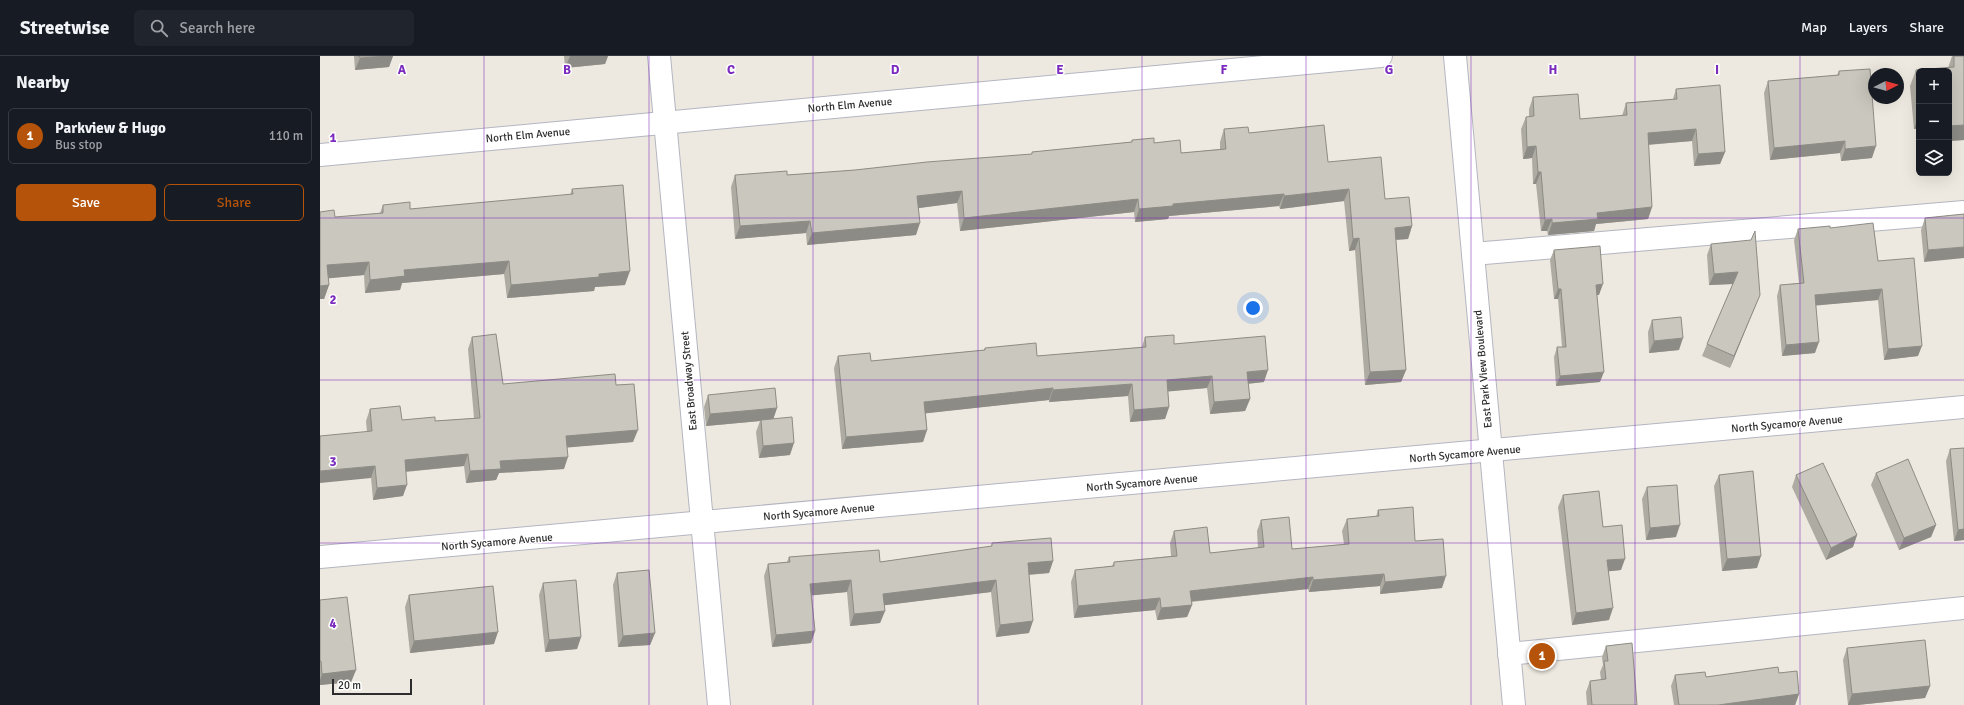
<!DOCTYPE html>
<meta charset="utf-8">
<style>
:root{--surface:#171b24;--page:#20242c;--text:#f1f3f6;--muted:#9ea1a6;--line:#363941;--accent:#b45309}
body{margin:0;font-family:Signika,sans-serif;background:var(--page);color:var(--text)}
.controls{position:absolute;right:12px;top:12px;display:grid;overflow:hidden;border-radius:6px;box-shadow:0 4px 16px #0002}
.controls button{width:36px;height:36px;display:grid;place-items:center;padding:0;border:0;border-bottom:1px solid var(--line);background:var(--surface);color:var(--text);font:20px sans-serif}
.compass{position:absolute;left:1548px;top:12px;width:36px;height:36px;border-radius:50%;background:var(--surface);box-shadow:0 4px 16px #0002;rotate:84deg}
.scale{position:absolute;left:12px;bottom:10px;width:80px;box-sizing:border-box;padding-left:4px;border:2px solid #2d2d2d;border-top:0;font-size:11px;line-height:14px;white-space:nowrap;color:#2d2d2d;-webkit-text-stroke:3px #fff;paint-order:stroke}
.you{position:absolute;left:933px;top:252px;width:14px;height:14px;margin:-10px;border:3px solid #fff;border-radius:50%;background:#1a73e8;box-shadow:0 0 0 6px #1a73e833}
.badge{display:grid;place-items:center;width:26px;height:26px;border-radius:50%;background:var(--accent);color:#fff;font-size:13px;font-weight:700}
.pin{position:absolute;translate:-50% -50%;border:2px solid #fff;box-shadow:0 1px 4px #0006}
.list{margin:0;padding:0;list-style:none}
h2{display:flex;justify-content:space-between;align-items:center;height:52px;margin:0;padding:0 16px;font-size:17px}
h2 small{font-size:13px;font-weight:400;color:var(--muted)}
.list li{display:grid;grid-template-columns:26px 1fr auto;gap:12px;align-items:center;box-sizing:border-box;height:56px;margin:0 8px 8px;padding:0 8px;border:1px solid var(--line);border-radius:6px}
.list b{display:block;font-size:15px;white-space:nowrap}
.list p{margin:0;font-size:13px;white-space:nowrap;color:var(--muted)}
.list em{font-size:13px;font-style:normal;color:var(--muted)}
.actions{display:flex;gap:8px;padding:12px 16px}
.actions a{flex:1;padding:9px 0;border:1px solid var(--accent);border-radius:6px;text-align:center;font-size:14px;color:var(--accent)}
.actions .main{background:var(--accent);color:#fff}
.icon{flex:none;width:22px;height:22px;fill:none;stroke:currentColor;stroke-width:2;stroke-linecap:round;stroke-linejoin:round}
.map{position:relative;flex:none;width:1644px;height:649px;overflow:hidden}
header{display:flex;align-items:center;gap:24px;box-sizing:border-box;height:56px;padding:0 20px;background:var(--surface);border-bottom:1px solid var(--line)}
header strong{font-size:19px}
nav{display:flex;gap:22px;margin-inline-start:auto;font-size:14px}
.search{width:280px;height:36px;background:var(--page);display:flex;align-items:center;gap:10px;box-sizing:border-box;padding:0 14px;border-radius:6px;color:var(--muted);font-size:15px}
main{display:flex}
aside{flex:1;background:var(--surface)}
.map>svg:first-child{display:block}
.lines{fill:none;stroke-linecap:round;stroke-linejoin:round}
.minor-casing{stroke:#b3b6c0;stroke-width:24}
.minor{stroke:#fff;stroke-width:22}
.wall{fill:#aeaba3}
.shaded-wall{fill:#8d8b85}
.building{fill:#cac7be;stroke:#8d8b85}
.grid{fill:none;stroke:#7b2cbf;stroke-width:1;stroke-opacity:0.55}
.labels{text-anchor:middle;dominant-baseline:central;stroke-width:3;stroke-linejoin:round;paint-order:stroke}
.street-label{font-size:11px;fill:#2d2d2d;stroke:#fff}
.grid-label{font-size:13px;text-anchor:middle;font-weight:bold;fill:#7b2cbf;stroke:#fff;stroke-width:3;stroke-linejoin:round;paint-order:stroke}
</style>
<header>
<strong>Streetwise</strong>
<div class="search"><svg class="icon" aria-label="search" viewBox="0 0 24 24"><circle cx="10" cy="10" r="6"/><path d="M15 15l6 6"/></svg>Search here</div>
<nav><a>Map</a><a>Layers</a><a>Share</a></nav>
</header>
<main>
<aside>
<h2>Nearby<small></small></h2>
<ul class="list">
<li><span class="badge">1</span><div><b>Parkview &amp; Hugo</b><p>Bus stop</p></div><em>110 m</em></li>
</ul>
<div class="actions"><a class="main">Save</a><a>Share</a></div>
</aside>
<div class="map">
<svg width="1644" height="649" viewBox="0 0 1644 649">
<rect width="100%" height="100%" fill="#eee9e0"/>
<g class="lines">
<g class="minor-casing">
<g id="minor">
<polyline points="339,0 399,649"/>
<polyline points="1135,0 1194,649"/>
<polyline points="0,99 1061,0"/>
<polyline points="1153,198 1644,156"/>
<polyline points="0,501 1644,351"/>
<polyline points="1189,598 1644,552"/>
</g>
</g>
<use href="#minor" class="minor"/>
</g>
<g class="wall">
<polygon points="34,0 73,0 69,11 35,14"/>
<polygon points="244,0 288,0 285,8 245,12"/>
<polygon points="1632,0 1644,0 1644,84 1629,85 1629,15 1599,15 1599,72 1594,73 1590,30 1596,14 1628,12"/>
<polygon points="1519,15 1552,102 1521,105 1520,97 1450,104 1444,37 1448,25 1517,19"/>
<polygon points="1356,33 1405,96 1400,108 1374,110 1372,85 1328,89 1332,151 1328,163 1276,168 1274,175 1228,179 1227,175 1221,175 1216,128 1213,128 1212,102 1203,103 1201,73 1206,61 1209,61 1209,53 1213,41 1260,63 1302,60 1306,47 1353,43"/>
<polygon points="904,73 929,77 1008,106 1065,143 1092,170 1088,183 1076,184 1086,314 1081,326 1045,329 1035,194 1029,195 1024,145 960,153 959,150 849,160 848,163 815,166 814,156 640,175 637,147 598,152 596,179 487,189 486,177 415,183 411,131 415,119 467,119 535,114 712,98 712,96 811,86 812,84 834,87 861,97 900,93 900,86"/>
<polygon points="252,133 305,229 275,231 274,235 187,242 184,218 82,227 80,234 45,237 44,219 8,222 9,229 4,243 0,243 0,156 15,161 60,157 63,149 90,153 250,139"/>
<polygon points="1644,158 1604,206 1601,174 1605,162"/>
<polygon points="1510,172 1558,205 1598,300 1564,304 1558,244 1496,249 1495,297 1462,300 1457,240 1460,229 1479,227 1474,184 1478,173"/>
<polygon points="1391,188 1440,239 1410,312 1382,300 1387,288 1413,228 1389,229 1387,199"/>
<polygon points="1234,194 1279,239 1277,239 1280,326 1236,330 1234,301 1237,291 1242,291 1238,243 1234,243 1230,204"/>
<polygon points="1332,264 1359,294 1329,297 1328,276"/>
<polygon points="152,281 183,328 296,329 313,386 247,391 244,413 179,417 176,424 146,427 144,410 86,416 83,440 53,444 46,365 50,353 82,364 115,365 154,362 148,293"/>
<polygon points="825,281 854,288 944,326 928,328 930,343 925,355 890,358 887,332 848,335 849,351 845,363 810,366 808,340 729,346 729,344 606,357 607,374 603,386 522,393 514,312 518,300 551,305 664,294 665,292 717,300 822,291"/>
<polygon points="388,339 457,352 453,363 470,399 439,402 436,376 440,365 386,370 384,351"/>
<polygon points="1644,392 1644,484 1634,485 1626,405 1630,393"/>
<polygon points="1556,417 1616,469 1611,481 1579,494 1551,429"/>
<polygon points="1399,419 1437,512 1402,515 1394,430"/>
<polygon points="1476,419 1537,479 1533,491 1506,504 1472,431"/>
<polygon points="1327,431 1356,481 1326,484 1322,443"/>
<polygon points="1243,439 1283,471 1301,514 1289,515 1289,564 1252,569 1238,451"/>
<polygon points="1058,454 1095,485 1122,532 1060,538 1060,530 989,536 988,533 871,546 872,549 867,561 837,564 835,554 754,562 751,526 755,514 792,510 794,506 851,500 850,487 854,475 890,497 938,492 937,475 941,464 972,493 1024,488 1022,475 1027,463 1056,461"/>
<polygon points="672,487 733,505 729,517 709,519 709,577 676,581 671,536 564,549 565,555 560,567 530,570 527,536 492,539 495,575 491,587 452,591 444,520 448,508 467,506 469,501 560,506 671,491"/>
<polygon points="297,517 335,577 330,589 298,591 293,529"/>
<polygon points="223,527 261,581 257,593 225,596 219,539"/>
<polygon points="89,539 174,588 90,597 85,551"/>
<polygon points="0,544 36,614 31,626 0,629"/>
<polygon points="1286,590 1317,649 1267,649 1266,636 1270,625 1281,624 1280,616 1283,609 1282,601"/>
<polygon points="1527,592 1610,630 1605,642 1537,649 1528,649 1523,604"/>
<polygon points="1459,617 1479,638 1475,649 1354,649 1351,630 1355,619 1386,621"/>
</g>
<g class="shaded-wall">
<polygon points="68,0 73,0 69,11 35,14 40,2"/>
<polygon points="250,0 288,0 285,8 245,12"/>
<polygon points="1599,59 1599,72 1594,73"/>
<polygon points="1644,69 1644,84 1629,85 1629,70"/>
<polygon points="1376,73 1372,85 1323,89 1328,77"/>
<polygon points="1525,85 1520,97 1450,104 1454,92"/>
<polygon points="1216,90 1212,102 1203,103 1207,91"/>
<polygon points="1556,90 1552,102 1521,105 1525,93"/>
<polygon points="1405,96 1400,108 1374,110 1378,98"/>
<polygon points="1218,116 1221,116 1216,128 1213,128"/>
<polygon points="1029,133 1024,145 960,153 964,140"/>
<polygon points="642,135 637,147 592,153 597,140"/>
<polygon points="964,138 959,150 849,160 848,163 815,166 819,153 853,148"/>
<polygon points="818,143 814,156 640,175 644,162"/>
<polygon points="1332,151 1328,163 1276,168 1274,175 1228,179 1232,167 1277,157"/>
<polygon points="1232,163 1227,175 1221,175 1225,164"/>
<polygon points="490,165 486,177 415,183 420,170"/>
<polygon points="600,167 596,179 487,189 492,177"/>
<polygon points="1092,170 1088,183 1070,184 1075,172"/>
<polygon points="1039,182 1035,194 1029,195 1033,183"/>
<polygon points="1644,191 1644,202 1604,206 1608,194"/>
<polygon points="189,205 184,218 82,227 80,234 45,237 50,224 84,214"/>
<polygon points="49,206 44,219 2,223 7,209"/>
<polygon points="310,215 305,229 275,231 274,235 187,242 191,229 279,218"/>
<polygon points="1418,216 1413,228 1389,229 1394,218"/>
<polygon points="1283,228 1279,239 1272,239 1276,229"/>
<polygon points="9,229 4,243 0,243 0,230"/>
<polygon points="1238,233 1241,233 1238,243 1234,243"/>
<polygon points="1562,233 1558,244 1491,250 1495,239"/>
<polygon points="1440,239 1435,250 1410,312 1414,300"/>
<polygon points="1363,282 1359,294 1329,297 1334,285"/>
<polygon points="1499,286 1495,297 1462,300 1466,289"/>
<polygon points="1602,290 1598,300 1564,304 1568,293"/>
<polygon points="948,314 944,326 923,328 927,316"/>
<polygon points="1086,314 1081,326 1045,329 1050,316"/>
<polygon points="1284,316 1280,326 1236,330 1240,320"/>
<polygon points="892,320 887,332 843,336 847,324"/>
<polygon points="812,328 808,340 729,346 733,334"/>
<polygon points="733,332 729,344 600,358 604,346"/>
<polygon points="930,343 925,355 890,358 894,346"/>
<polygon points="849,351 845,363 810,366 814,354"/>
<polygon points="457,352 453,364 441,364 440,365 386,370 390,358"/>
<polygon points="318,374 313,386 242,392 246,380"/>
<polygon points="607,374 603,386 522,393 526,381"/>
<polygon points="474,387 470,399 439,402 443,390"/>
<polygon points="148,398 144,410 80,416 85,404"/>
<polygon points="248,401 244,413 179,417 176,424 146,427 150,415 180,405"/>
<polygon points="55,410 51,422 0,427 0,415"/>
<polygon points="87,429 83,440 53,444 57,432"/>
<polygon points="1360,469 1356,481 1326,484 1330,472"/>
<polygon points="1616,469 1611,481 1579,494 1584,482"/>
<polygon points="1644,473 1644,484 1634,485 1638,474"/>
<polygon points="1537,479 1533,491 1506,504 1511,492"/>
<polygon points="1441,500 1437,512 1402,515 1407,503"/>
<polygon points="1305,503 1301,514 1283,516 1287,504"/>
<polygon points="733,505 729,517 703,519 708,507"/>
<polygon points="1064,518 1060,530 989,536 993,524"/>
<polygon points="1126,520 1122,532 1060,538 1065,526"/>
<polygon points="993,521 988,533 866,546 870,535"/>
<polygon points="531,524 527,536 486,540 490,528"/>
<polygon points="676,524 671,536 559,550 563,538"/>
<polygon points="840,542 835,554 754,562 758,550"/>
<polygon points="872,549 867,561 837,564 841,552"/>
<polygon points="1293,552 1289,564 1252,569 1256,557"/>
<polygon points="565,555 560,567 530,570 534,558"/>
<polygon points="713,565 709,577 676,581 680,569"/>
<polygon points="495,575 491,587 452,591 456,579"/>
<polygon points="178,576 174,588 90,597 94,585"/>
<polygon points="335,577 330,589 298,591 303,580"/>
<polygon points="261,581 257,593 225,596 229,584"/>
<polygon points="36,614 31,626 0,629 0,624 2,618"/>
<polygon points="1610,630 1605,642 1537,649 1528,649 1532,638"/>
<polygon points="1479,638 1475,649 1398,649"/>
</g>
<g class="building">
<polygon points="39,0 68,0 40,2"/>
<polygon points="1634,0 1644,0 1644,69 1629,70 1629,15 1599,15 1599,49 1596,14 1634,11"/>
<polygon points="1550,13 1556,90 1525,93 1525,85 1454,92 1448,25 1519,19 1519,15"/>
<polygon points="1400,29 1405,96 1378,98 1376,73 1328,77 1332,151 1277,157 1278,163 1232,167 1232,163 1225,164 1221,116 1218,116 1216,90 1207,91 1206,61 1214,60 1213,41 1258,38 1260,63 1307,59 1306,47 1357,43 1356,33"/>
<polygon points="1004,69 1008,106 1061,101 1065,143 1089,141 1092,170 1075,172 1086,314 1050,316 1039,182 1033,183 1029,133 964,140 964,138 853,148 853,150 819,153 818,143 644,162 642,135 597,140 600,167 492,177 490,165 420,170 415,119 467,115 467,119 535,114 607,106 712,98 712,96 812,86 812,84 834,82 834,87 860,84 861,97 906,93 904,73 928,71 929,77"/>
<polygon points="303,129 310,215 279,218 279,221 191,229 189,205 84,214 85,220 50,224 49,206 7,209 9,229 0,230 0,156 14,154 15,161 63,157 63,149 90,146 90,153 253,138 252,133"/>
<polygon points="1644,158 1644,191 1608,194 1605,162"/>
<polygon points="1553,167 1558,205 1594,202 1602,290 1568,293 1562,233 1495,239 1499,286 1466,289 1460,229 1484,227 1478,173 1510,170 1510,172"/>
<polygon points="1435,175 1440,239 1414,300 1387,288 1418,216 1394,218 1391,188 1431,184"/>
<polygon points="1280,190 1283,228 1276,229 1284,316 1240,320 1237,291 1246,291 1241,233 1238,233 1234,194"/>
<polygon points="1361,261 1363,282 1334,285 1332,264"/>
<polygon points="176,278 183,328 295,318 296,329 314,328 318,374 246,380 248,401 180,405 181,413 150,415 148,398 85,404 87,429 57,432 55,410 0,415 0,380 52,375 50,353 80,350 82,364 115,361 115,365 160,362 152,281"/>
<polygon points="854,279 854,288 945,280 948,314 927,316 930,343 894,346 892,320 847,324 849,351 814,354 812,328 733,334 733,332 604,346 607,374 526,381 518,300 550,297 551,305 665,294 665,292 716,287 717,300 826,291 825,281"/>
<polygon points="455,332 457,352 390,358 388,339"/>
<polygon points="472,361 474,387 443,390 441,364"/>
<polygon points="1644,392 1644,473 1638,474 1630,393"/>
<polygon points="1588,403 1616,469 1584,482 1556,417"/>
<polygon points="1503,407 1537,479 1511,492 1476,419"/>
<polygon points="1433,415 1441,500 1407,503 1399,419"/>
<polygon points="1357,429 1360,469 1330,472 1327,431"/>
<polygon points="1279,435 1283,471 1302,469 1305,503 1287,504 1293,552 1256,557 1243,439"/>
<polygon points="1093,451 1095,485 1123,483 1126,520 1065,526 1064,518 993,524 993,521 870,535 872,549 841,552 840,542 758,550 755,514 794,510 794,506 857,500 854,475 887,471 890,497 944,491 941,464 969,461 972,493 1029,488 1027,463 1059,460 1058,454"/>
<polygon points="731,482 733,505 708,507 713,565 680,569 676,524 563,538 565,555 534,558 531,524 490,528 495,575 456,579 448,508 470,506 469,501 559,494 560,506 672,490 672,487"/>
<polygon points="329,514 335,577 303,580 297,517"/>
<polygon points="256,524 261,581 229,584 223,527"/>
<polygon points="173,530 178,576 94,585 89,539"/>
<polygon points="27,541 36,614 2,618 1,605 0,605 0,544"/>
<polygon points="1605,584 1610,630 1532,638 1527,592"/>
<polygon points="1312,587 1317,649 1272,649 1270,625 1286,623 1284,605 1288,605 1286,590"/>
<polygon points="1458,611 1459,617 1477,615 1479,638 1398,649 1359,649 1355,619 1385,616 1386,621"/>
</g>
<path class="grid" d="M164 0V649M329 0V649M493 0V649M658 0V649M822 0V649M986 0V649M1151 0V649M1315 0V649M1480 0V649M0 162H1644M0 324H1644M0 487H1644"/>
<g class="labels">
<g class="street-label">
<text transform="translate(530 49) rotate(-5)">North Elm Avenue</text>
<text transform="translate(208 79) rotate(-5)">North Elm Avenue</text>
<text transform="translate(1163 313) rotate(-95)">East Park View Boulevard</text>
<text transform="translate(369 325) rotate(-95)">East Broadway Street</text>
<text transform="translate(1467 368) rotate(-5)">North Sycamore Avenue</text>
<text transform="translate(1145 398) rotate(-5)">North Sycamore Avenue</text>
<text transform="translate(822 427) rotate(-5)">North Sycamore Avenue</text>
<text transform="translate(499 456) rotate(-5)">North Sycamore Avenue</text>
<text transform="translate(177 486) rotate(-5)">North Sycamore Avenue</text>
</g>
</g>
<g class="grid-label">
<text x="82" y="18">A</text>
<text x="247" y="18">B</text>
<text x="411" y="18">C</text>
<text x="575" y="18">D</text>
<text x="740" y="18">E</text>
<text x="904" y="18">F</text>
<text x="1069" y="18">G</text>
<text x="1233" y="18">H</text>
<text x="1397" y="18">I</text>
<text x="13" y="86">1</text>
<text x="13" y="248">2</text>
<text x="13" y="410">3</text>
<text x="13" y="572">4</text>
</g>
</svg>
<div class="controls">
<button>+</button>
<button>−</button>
<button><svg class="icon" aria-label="layers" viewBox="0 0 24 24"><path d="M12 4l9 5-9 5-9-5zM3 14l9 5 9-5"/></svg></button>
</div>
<svg class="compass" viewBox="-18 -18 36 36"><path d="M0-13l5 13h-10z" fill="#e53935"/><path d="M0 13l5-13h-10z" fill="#9ea1a6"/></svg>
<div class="scale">20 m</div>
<div class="you"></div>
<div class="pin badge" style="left:1222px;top:600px">1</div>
</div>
</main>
